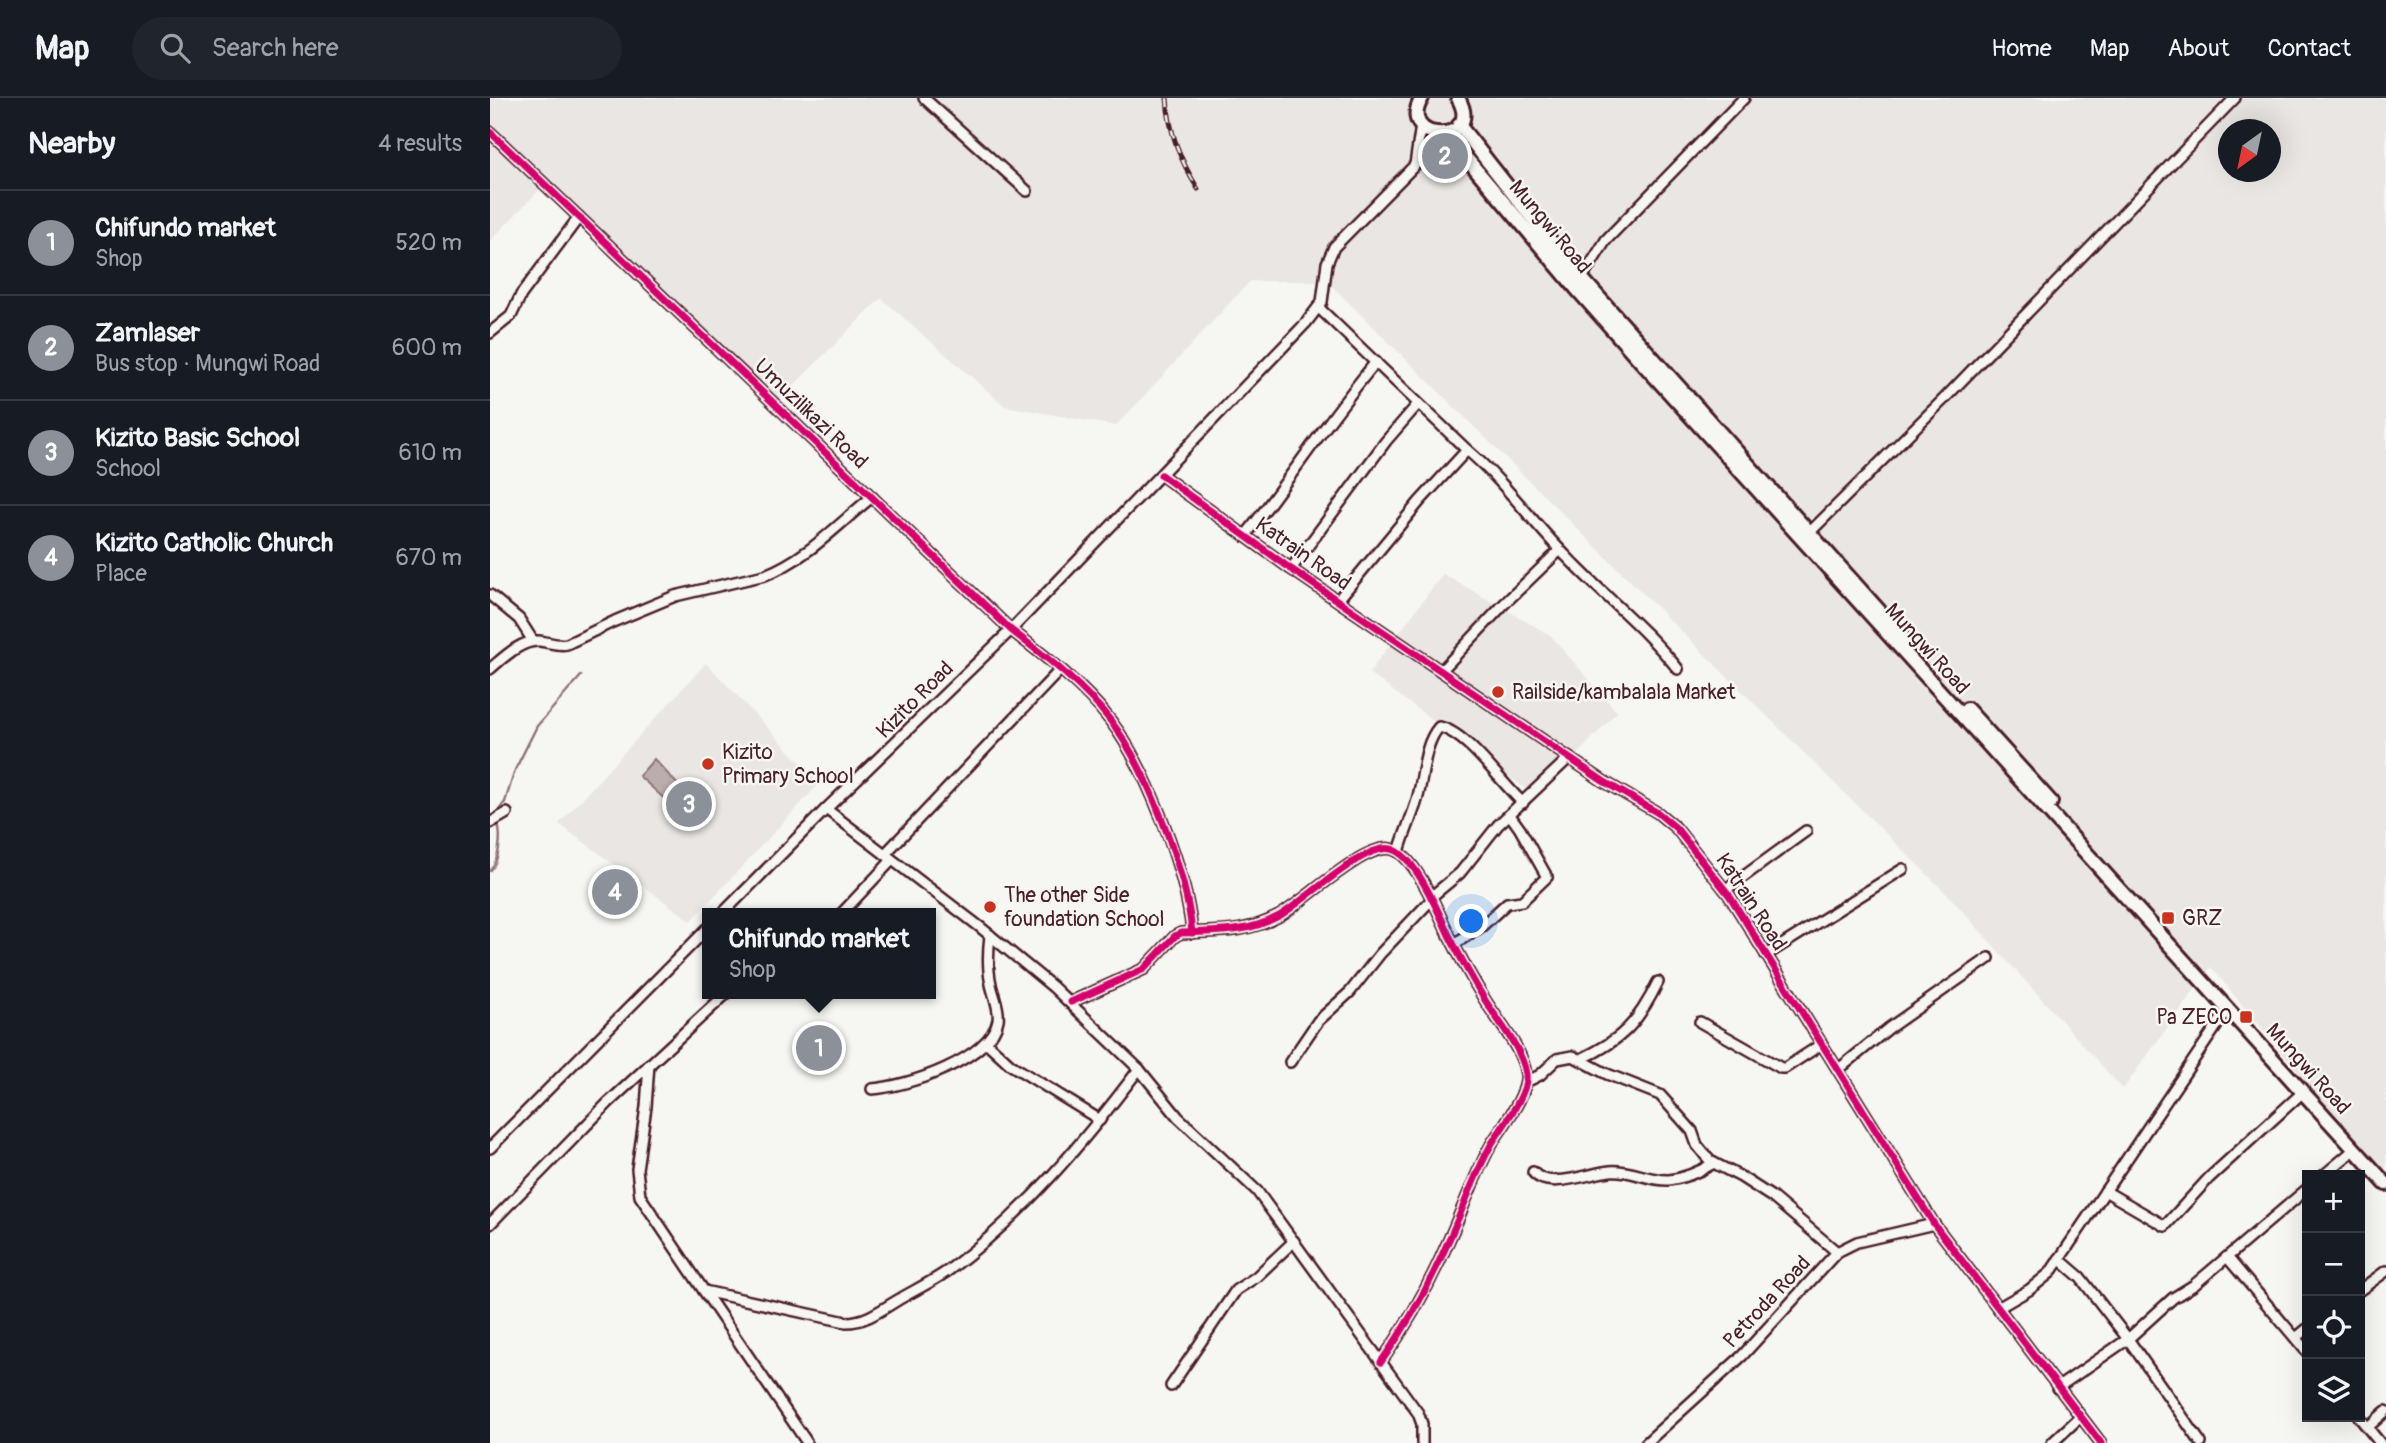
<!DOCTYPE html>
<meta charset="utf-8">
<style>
:root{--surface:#171b24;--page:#20242c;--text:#f1f3f6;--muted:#9ea1a6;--line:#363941;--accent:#8c9099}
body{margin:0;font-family:Pangolin,sans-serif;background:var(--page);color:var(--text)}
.controls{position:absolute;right:21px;bottom:21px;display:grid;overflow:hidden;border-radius:0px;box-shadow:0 7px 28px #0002}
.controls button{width:63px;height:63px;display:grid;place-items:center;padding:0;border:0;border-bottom:2px solid var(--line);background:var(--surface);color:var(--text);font:35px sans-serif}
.compass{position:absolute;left:1728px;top:21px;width:63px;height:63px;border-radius:50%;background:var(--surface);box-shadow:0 7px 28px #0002;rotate:213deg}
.you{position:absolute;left:982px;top:824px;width:24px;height:24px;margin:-18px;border:5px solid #fff;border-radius:50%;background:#1a73e8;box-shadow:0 0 0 10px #1a73e833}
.badge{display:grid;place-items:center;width:46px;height:46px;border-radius:50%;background:var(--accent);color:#fff;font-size:23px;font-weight:700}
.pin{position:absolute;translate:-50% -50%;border:4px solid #fff;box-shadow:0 2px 7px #0006}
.popup{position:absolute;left:212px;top:810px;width:234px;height:91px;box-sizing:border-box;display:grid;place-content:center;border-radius:0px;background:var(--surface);filter:drop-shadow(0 2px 5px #0005);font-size:23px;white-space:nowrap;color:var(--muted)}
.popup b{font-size:26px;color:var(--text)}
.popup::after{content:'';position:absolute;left:50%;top:100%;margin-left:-14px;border:14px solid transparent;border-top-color:var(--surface)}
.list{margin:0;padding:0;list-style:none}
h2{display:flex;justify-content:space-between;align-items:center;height:91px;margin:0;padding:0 28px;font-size:30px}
h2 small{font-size:23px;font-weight:400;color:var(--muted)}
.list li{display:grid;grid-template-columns:46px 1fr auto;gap:21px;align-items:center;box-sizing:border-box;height:105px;padding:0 28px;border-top:2px solid var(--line)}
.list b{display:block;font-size:26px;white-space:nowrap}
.list p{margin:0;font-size:23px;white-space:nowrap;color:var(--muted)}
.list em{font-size:23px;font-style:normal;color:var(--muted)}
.icon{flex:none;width:38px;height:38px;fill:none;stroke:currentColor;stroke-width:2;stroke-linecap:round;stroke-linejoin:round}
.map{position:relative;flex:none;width:1896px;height:1345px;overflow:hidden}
header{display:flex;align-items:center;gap:42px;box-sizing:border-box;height:98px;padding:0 35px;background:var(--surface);border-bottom:2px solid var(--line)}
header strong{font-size:33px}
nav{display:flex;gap:38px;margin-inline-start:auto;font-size:24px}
.search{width:490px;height:63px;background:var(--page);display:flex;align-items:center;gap:18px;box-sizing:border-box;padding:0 24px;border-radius:38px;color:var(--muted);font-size:26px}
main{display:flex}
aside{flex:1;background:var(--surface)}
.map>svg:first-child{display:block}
.built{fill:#e9e6e3;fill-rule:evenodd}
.water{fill:#bbadae;stroke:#8e747a;stroke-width:2}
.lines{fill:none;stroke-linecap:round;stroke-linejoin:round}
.stream{stroke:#8e747a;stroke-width:2.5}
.street-casing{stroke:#4a1f2b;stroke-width:14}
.secondary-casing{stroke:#4a1f2b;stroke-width:18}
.street{stroke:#f6f6f2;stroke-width:9}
.secondary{stroke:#f6f6f2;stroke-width:12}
.rail-casing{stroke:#4a1f2b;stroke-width:5}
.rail{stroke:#f6f6f2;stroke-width:2.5;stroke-dasharray:8;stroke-linecap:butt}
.cycleway-casing{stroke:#f6f6f2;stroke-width:11}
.cycleway{stroke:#d6006c;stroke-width:7}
.poi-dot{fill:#c8321e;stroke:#f6f6f2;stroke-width:2.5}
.labels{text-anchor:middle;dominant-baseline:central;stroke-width:5;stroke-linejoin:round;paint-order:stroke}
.street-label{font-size:21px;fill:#4a1f2b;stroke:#f6f6f2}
.poi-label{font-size:21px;fill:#4a1f2b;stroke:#f6f6f2;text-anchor:start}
</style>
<header>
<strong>Map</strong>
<div class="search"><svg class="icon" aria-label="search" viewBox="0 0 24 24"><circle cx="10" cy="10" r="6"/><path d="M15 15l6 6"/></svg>Search here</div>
<nav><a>Home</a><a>Map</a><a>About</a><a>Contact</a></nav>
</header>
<main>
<aside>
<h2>Nearby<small>4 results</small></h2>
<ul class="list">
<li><span class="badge">1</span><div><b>Chifundo market</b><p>Shop</p></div><em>520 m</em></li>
<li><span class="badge">2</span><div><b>Zamlaser</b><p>Bus stop · Mungwi Road</p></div><em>600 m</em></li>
<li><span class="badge">3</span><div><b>Kizito Basic School</b><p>School</p></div><em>610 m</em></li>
<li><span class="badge">4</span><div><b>Kizito Catholic Church</b><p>Place</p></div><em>670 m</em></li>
</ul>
</aside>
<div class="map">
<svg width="1896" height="1345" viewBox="0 0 1896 1345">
<rect width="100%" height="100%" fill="#f6f6f2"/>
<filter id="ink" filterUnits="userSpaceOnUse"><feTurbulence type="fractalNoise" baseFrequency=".0143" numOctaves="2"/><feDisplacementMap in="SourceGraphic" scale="14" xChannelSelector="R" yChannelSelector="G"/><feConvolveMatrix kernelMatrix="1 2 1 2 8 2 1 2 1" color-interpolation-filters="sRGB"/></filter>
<g filter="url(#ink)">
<g class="built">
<path d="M0 0H1896V1080L1721 869 1633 991 1457 796 837 183H760L626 328 515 308 391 200 283 308 52 89 0 143ZM1738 32H1780V74H1738Z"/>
<polygon points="953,476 1060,537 1127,614 1047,699 879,575"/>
<polygon points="216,565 330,685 201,823 69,726"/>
</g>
<polygon class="water" points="164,661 191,690 178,704 149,678"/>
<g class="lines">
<g class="stream">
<polyline points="6,716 15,704 25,672 47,628 91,578"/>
<path d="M0 773C9 763 12 739 8 726"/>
</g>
<g class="street-casing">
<g id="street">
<polyline points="434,0 537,93"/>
<path d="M0 34 521 532C556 559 593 587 620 622 657 670 697 775 702 835"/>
<polyline points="925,67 931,27"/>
<polyline points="1092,180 1116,142 1254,0"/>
<polyline points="829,210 977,352"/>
<polyline points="0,235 21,218 31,197 89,119"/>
<polyline points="671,377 801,471 1113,683 1168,715 1186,730 1239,797 1444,1126 1611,1345"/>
<path d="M755 438C800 381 839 320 886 264"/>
<polyline points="1315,439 1454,301 1745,0"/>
<polyline points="801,471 896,343 928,306"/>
<polyline points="0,497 29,521 43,543"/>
<path d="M848 502 930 403 977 352C1015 384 1042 424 1077 459 1113 497 1155 530 1188 571"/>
<path d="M0 571C13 560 31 542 49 543 59 544 67 548 77 546L125 523 185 498 275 477C317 461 348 426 382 399"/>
<polyline points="951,573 1014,506 1070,452"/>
<polyline points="336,711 490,829 563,889 649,971 688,1019 767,1093 928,1315 932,1326 932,1345"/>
<polyline points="0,725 17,715"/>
<path d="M909 754C914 736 922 719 927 702 934 679 933 647 949 629 977 634 1011 685 1033 705"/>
<polyline points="395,756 570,572"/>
<polyline points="1235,792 1316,733"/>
<polyline points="941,799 970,775 1008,727 1079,660"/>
<polyline points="233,815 336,711 521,532 816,225 832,204 837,165 844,149 924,68 949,37"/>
<polyline points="352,815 402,762"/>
<polyline points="964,846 992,828 1017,805 1032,803 1057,779 1030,731 1020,717"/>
<polyline points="1276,857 1413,771"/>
<path d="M581 904 654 871 685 838 691 835C727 833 755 836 789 818 814 804 874 745 901 751 925 756 949 816 959 837 970 859 982 881 995 902 1009 925 1032 950 1036 976 1039 996 1011 1030 1001 1047 984 1078 973 1111 958 1144 940 1186 918 1226 891 1264"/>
<polyline points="1210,924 1291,970 1295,970 1332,946"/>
<polyline points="496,944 521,967 610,1022"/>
<path d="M1091 961C1132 942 1148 925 1168 884"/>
<polyline points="800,964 828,923 860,894 890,856 942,801"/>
<path d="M159 966 156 1009 147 1071 150 1098 214 1193 356 1224C378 1224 395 1209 413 1199 429 1190 445 1182 459 1172 534 1116 593 1045 649 971"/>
<polyline points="1349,971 1399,930 1499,860"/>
<polyline points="1036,984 1050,977 1067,961 1083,958 1117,976 1170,997 1202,1033 1207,1047 1220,1063 1251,1079 1282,1099 1347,1154"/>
<path d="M382 991C416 989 501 961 508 922 510 910 503 897 501 886 497 869 498 854 500 837"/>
<polyline points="0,1050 217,831"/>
<path d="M1043 1074C1057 1093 1099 1075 1120 1073 1140 1071 1159 1083 1179 1082 1196 1080 1209 1074 1224 1065"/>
<polyline points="1834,1077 1865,1051"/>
<polyline points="1615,1093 1675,1128 1719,1080 1813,994"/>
<polyline points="0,1126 118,1005 236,896"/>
<polyline points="1737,1159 1817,1254"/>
<polyline points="1569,1161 1590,1179 1638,1241 1711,1345"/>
<polyline points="1870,1192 1896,1173"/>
<polyline points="214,1193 316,1343"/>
<polyline points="1508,1210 1539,1192 1560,1175 1738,911"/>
<polyline points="1806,1240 1817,1231"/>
<polyline points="681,1288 746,1192 766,1179 804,1143"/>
<polyline points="1567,1290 1638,1241 1683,1200 1704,1187 1817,1091"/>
<polyline points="1869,1319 1890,1345"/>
<polyline points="1878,1329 1896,1313"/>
<polyline points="1156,1345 1252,1258 1347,1154 1367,1144 1444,1126"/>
<polyline points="1562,1345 1590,1319"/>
</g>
</g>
<g class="secondary-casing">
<g id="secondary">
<path d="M932 0C904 46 996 48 968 0"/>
<polyline points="969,27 1078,165 1418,545"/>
<polyline points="956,36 1086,190 1148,260 1896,1086"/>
<polyline points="1477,611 1561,704"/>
</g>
</g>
<use href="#street" class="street"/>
<use href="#secondary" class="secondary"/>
<g class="rail-casing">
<path id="rail" d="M677 0C679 34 690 62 708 91"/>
</g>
<use href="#rail" class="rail"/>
<g class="cycleway-casing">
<g id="cycleway">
<path d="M0 34 521 532C556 559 593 587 620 622 657 670 697 775 702 835"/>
<polyline points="671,377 801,471 1113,683 1168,715 1186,730 1239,797 1444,1126 1611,1345"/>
<path d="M581 904 654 871 685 838 691 835C727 833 755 836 789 818 814 804 874 745 901 751 925 756 949 816 959 837 970 859 982 881 995 902 1009 925 1032 950 1036 976 1039 996 1011 1030 1001 1047 984 1078 973 1111 958 1144 940 1186 918 1226 891 1264"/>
</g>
</g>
<use href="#cycleway" class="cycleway"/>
</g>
</g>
<g class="poi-dot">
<circle cx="1008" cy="594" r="7"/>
<circle cx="218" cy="666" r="7"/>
<circle cx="500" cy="809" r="7"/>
<rect x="1671" y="813" width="14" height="14" rx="3.5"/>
<rect x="1749" y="912" width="14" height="14" rx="3.5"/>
</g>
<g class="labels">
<g class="street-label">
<text transform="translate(1060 129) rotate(50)">Mungwi Road</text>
<text transform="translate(321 316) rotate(44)">Umuzilikazi Road</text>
<text transform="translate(813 456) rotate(35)">Katrain Road</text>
<text transform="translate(1437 551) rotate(48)">Mungwi Road</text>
<text transform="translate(425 602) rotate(-45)">Kizito Road</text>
<text transform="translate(1261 804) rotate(57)">Katrain Road</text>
<text transform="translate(1818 971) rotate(48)">Mungwi Road</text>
<text transform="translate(1277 1204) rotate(-47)">Petroda Road</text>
</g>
<g class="poi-label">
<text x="1022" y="594">Railside/kambalala Market</text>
<text x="232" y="654">Kizito<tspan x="232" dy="24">Primary School</tspan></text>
<text x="514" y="797">The other Side<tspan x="514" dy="24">foundation School</tspan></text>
<text x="1692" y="820">GRZ</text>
<text x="1742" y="919" text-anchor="end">Pa ZECO</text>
</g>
</g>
</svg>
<div class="controls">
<button>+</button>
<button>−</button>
<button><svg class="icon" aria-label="locate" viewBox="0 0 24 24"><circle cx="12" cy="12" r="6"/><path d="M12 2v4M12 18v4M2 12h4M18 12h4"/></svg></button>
<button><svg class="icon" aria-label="layers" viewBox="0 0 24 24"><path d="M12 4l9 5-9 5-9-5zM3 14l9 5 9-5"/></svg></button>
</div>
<svg class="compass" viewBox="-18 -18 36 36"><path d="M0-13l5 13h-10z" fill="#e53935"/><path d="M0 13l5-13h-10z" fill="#9ea1a6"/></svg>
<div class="you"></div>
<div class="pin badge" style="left:329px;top:950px">1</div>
<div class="popup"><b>Chifundo market</b>Shop</div>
<div class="pin badge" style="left:955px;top:58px">2</div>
<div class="pin badge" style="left:199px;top:706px">3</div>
<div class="pin badge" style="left:125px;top:794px">4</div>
</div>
</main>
